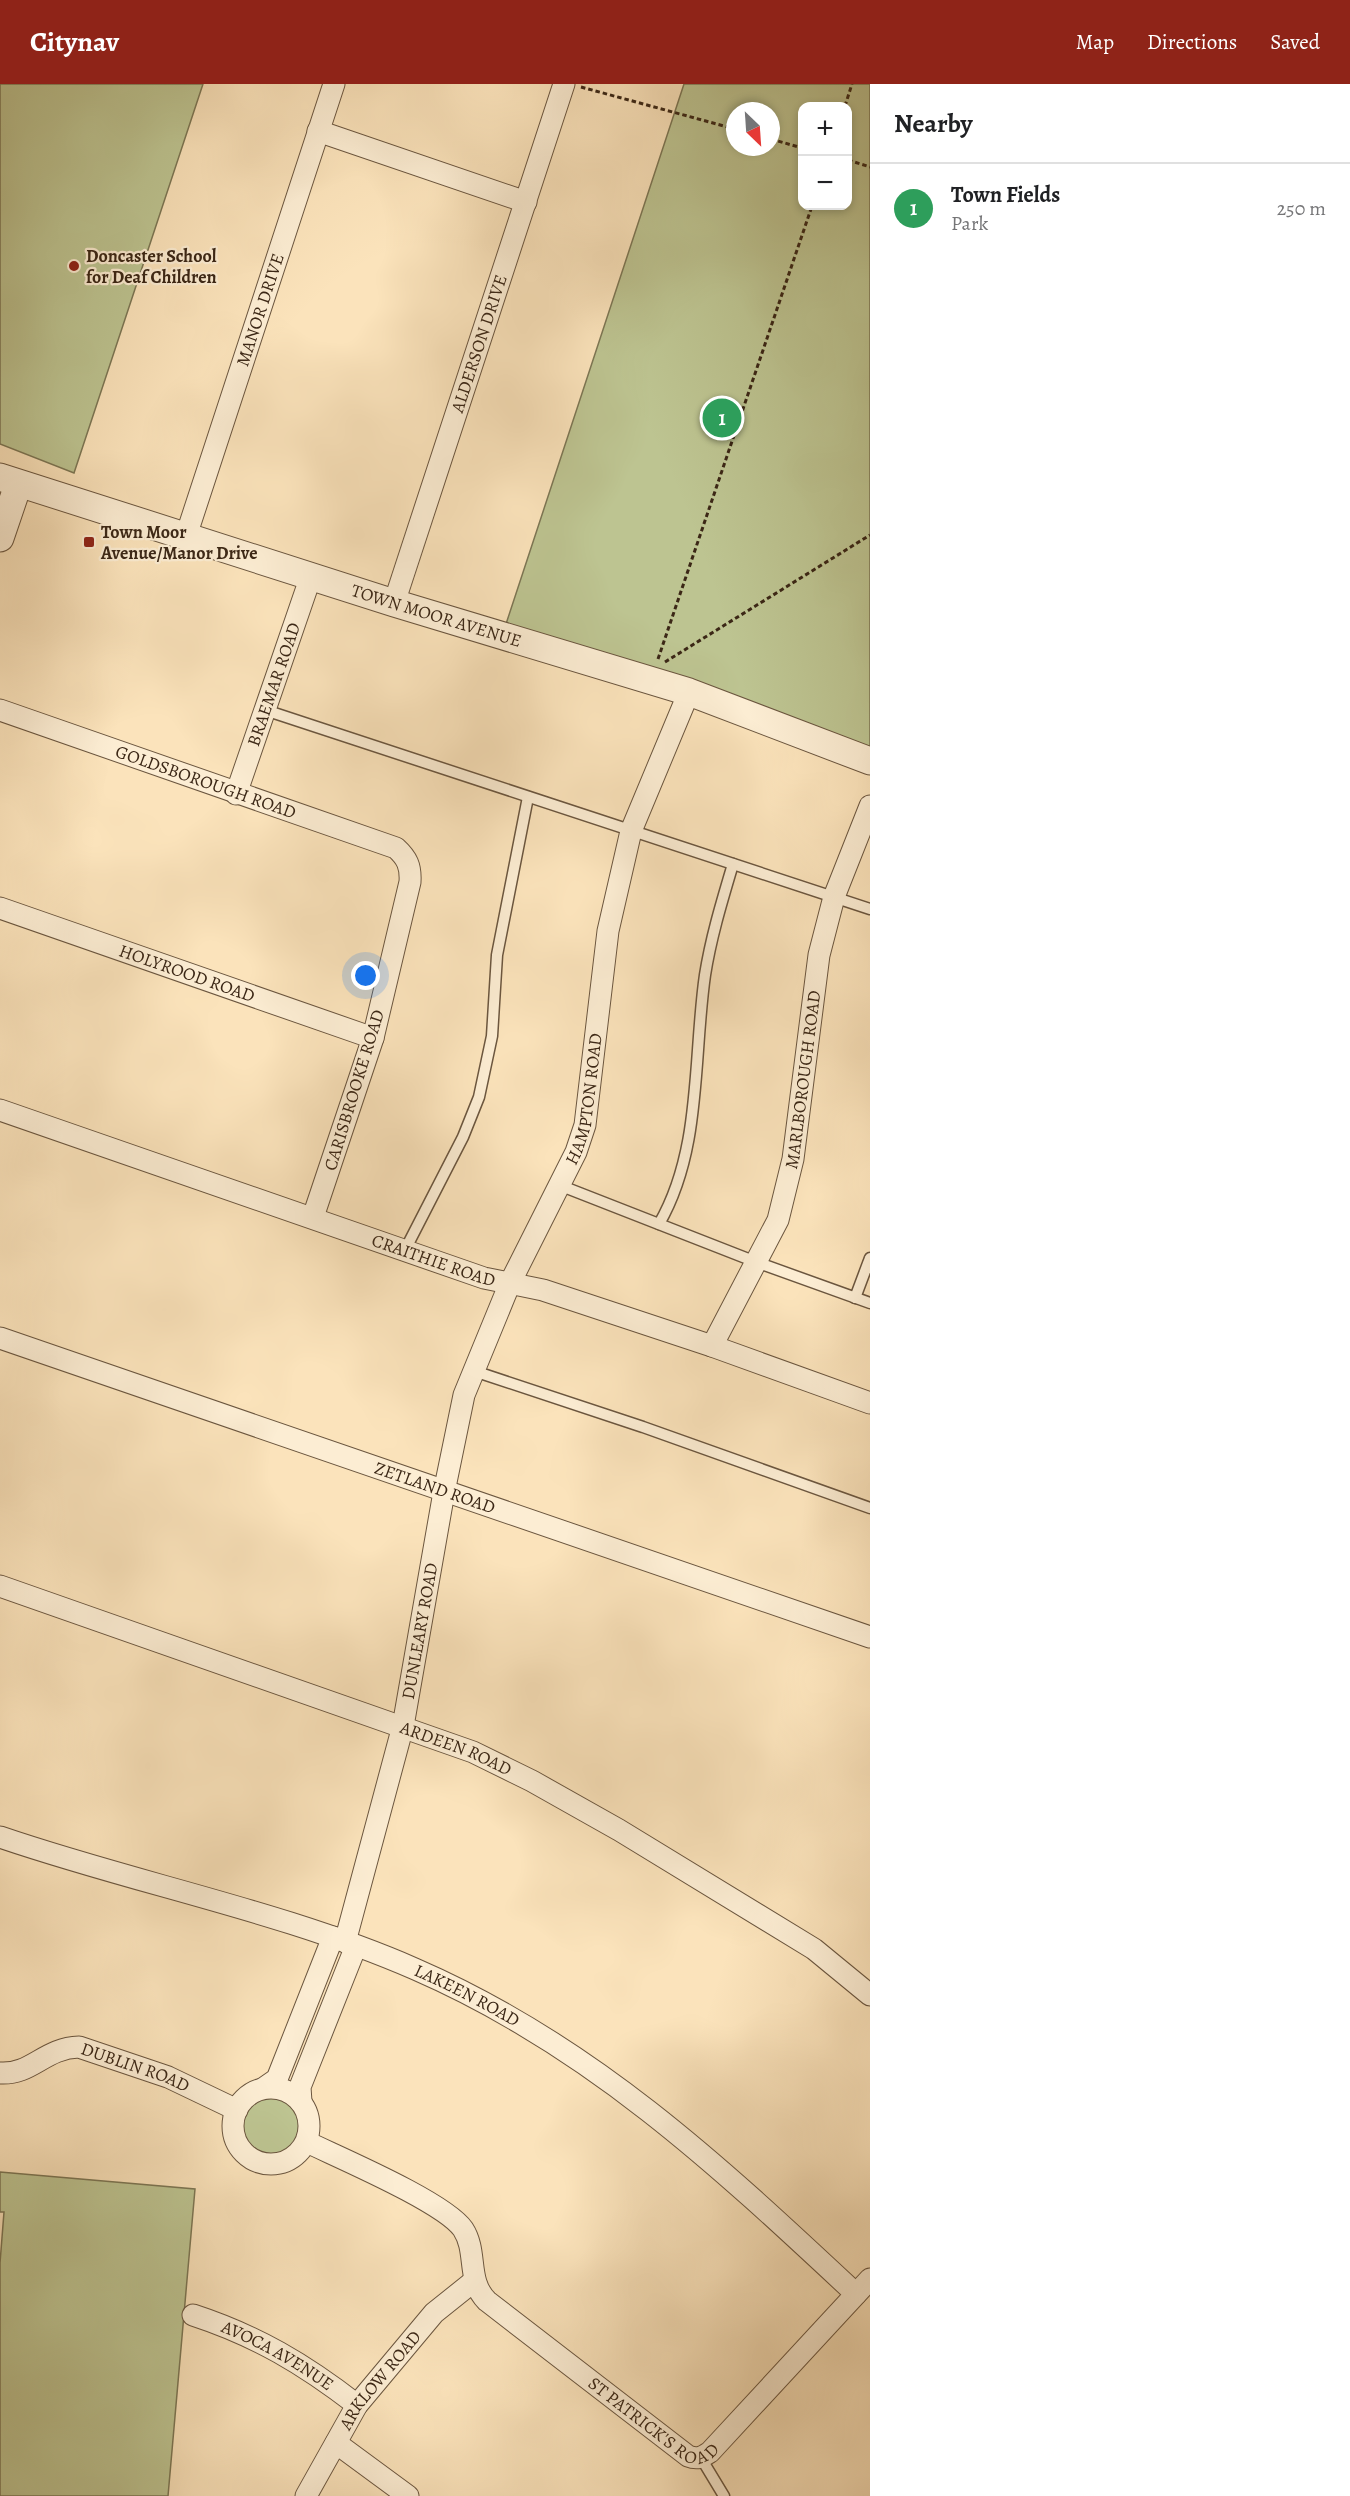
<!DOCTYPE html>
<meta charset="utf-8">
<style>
:root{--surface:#fff;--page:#f6f6f6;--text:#202124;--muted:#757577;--line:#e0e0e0;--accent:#8f2418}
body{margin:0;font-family:Alegreya,serif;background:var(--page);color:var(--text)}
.controls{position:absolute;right:18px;top:18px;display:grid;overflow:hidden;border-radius:12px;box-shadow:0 3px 9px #0003}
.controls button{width:54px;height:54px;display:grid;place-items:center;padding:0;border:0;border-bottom:2px solid var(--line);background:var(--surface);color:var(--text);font:30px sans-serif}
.compass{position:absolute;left:726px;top:18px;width:54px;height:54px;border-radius:50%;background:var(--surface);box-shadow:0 3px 9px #0003;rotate:155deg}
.you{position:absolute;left:366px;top:892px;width:21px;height:21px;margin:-15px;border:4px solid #fff;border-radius:50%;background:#1a73e8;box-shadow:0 0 0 9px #1a73e833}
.badge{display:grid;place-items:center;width:39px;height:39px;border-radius:50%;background:var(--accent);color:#fff;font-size:20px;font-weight:700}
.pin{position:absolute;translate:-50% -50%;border:3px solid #fff;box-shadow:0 2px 6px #0006}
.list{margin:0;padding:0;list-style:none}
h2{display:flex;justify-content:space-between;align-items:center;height:78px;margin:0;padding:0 24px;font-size:26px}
h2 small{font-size:20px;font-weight:400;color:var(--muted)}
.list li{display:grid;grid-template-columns:39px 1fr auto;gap:18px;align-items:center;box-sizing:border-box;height:90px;padding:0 24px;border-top:2px solid var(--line)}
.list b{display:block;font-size:22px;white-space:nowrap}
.list p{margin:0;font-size:20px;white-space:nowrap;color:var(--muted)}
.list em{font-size:20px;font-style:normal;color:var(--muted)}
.map{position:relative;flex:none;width:870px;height:2412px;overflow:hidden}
header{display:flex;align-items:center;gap:36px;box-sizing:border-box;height:84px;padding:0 30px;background:var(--accent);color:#fff}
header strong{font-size:28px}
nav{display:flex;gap:33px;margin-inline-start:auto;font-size:21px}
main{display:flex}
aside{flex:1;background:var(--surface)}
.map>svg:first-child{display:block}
.green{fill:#bdc491;stroke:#7c7654;stroke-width:1.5;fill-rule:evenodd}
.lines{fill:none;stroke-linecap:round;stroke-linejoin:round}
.service-casing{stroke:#6b563f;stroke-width:13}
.minor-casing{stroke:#6b563f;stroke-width:23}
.tertiary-casing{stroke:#6b563f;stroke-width:29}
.path{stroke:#3b2716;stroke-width:3;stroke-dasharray:4.5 3;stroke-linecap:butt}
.service{stroke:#fcedd3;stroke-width:10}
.minor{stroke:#fcedd3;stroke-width:21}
.tertiary{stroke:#fcedd3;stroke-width:27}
.poi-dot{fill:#8f2418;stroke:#fcedd3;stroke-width:2}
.labels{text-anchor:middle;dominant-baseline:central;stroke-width:4.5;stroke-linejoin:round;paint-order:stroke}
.poi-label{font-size:18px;font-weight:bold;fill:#3b2716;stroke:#fcedd3;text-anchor:start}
.street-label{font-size:18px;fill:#3b2716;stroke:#fcedd3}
</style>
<header>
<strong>Citynav</strong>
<nav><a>Map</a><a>Directions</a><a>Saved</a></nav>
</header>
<main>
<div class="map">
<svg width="870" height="2412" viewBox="0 0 870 2412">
<rect width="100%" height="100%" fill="#fbe3bb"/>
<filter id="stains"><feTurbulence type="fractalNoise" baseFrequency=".00333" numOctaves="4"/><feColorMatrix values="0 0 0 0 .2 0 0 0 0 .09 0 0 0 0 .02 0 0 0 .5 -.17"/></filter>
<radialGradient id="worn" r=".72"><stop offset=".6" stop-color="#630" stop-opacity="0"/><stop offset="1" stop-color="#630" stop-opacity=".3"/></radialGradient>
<g class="green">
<polygon points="0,0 203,0 74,389 0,360"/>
<path d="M684 0H870V677L504 546ZM802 22H848V122H802ZM735 27H771V63H735Z"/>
<circle cx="271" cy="2043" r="29"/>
<polygon points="0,2088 195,2105 168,2412 0,2412 0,2179 4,2128 0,2128"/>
</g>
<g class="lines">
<g class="service-casing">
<g id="service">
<polyline points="265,626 870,825"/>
<polyline points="559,1101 756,1178 870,1219"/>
<path d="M659 1140C702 1066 693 974 705 891 711 853 722 817 733 780"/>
<polyline points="405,1166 463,1053 479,1013 492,952 497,871 528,713"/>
<polyline points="855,1214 870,1174"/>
<polyline points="474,1287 643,1343 870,1424"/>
<polyline points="701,2374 724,2412"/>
</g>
</g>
<g class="minor-casing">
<g id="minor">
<polyline points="318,47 526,118"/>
<path id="s1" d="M186 452 334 0"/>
<path id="s2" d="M394 519 564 0"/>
<path id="s3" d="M0 626 396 764C407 774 411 782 410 798L373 954 313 1133"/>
<path id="s4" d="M236 710 311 492"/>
<path id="s5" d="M0 824 373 954"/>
<path id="s6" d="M0 1026 484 1194 543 1206 712 1262 870 1319"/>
<path id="s7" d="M0 1254 870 1553"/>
<path id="s8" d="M712 1262 778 1136 793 1075 819 871 834 813 870 722"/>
<path id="s9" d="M0 1502 473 1668 532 1697 619 1746 814 1865 870 1911"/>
<path id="s10" d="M0 1753C137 1800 282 1827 415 1885 590 1961 719 2082 856 2210"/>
<path id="s11" d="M345 1858 403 1642 444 1408 464 1311 510 1199 576 1068 585 1041 608 847 631 747 689 608"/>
<path id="s12" d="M0 1989C32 1991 44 1964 79 1963L168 1993 237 2026"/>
<circle cx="271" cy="2042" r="38"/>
<polyline points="264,2004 277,1995 333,1853"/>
<polyline points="301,2018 300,2003 356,1862"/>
<path id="s13" d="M307 2058C340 2074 444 2118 463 2145 478 2168 466 2196 487 2217L688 2372C698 2376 702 2373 710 2368L870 2195"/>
<path id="s14" d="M193 2231C257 2252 304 2280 357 2321"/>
<polyline points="336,2359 408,2412"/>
<path id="s15" d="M306 2412 357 2321 434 2229 474 2197"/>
</g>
</g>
<g class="tertiary-casing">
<g id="tertiary">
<path id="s16" d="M0 393 394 519 689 608 870 677"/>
<polyline points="0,454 18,401"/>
</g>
</g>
<g class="path">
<polyline points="581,3 735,45"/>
<polyline points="845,22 852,0"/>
<polyline points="771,55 802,64"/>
<polyline points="848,76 870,83"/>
<polyline points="658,575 812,122"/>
<polyline points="665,578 870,451"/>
</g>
<use href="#service" class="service"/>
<use href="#minor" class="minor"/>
<use href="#tertiary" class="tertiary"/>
</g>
<g class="poi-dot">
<circle cx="74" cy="182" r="6"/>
<rect x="83" y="452" width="12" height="12" rx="3"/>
</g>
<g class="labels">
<g class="poi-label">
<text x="86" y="172">Doncaster School<tspan x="86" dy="21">for Deaf Children</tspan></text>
<text x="101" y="448">Town Moor<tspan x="101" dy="21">Avenue/Manor Drive</tspan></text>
</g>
<g class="street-label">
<text stroke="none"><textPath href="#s1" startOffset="238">MANOR DRIVE</textPath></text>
<text stroke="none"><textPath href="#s2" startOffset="273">ALDERSON DRIVE</textPath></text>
<text stroke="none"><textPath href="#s16" startOffset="458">TOWN MOOR AVENUE</textPath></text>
<text stroke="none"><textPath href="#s4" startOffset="116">BRAEMAR ROAD</textPath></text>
<text stroke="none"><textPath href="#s3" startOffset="218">GOLDSBOROUGH ROAD</textPath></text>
<text stroke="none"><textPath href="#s5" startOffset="198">HOLYROOD ROAD</textPath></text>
<text stroke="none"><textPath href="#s8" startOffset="285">MARLBOROUGH ROAD</textPath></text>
<text transform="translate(354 1006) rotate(-73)">CARISBROOKE ROAD</text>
<text stroke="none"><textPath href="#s11" startOffset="882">HAMPTON ROAD</textPath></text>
<text stroke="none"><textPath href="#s6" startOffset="459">CRAITHIE ROAD</textPath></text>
<text stroke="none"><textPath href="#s7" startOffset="460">ZETLAND ROAD</textPath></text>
<text stroke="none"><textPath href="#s11" startOffset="320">DUNLEARY ROAD</textPath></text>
<text stroke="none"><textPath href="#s9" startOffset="484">ARDEEN ROAD</textPath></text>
<text stroke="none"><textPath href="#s10" startOffset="494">LAKEEN ROAD</textPath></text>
<text stroke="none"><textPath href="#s12" startOffset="144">DUBLIN ROAD</textPath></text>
<text stroke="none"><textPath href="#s14" startOffset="94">AVOCA AVENUE</textPath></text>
<text stroke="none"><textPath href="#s15" startOffset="138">ARKLOW ROAD</textPath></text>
<text stroke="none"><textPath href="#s13" startOffset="465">ST PATRICK'S ROAD</textPath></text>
</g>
</g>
<rect width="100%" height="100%" filter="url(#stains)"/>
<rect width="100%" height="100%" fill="url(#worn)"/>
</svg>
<div class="controls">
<button>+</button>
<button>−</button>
</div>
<svg class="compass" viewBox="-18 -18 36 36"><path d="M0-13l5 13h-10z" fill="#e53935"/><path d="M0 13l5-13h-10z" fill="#757577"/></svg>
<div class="you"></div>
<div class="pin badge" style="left:722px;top:334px;background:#2e9e5b">1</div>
</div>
<aside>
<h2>Nearby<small></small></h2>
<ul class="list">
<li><span class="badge" style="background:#2e9e5b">1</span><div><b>Town Fields</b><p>Park</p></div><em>250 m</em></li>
</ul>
</aside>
</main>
